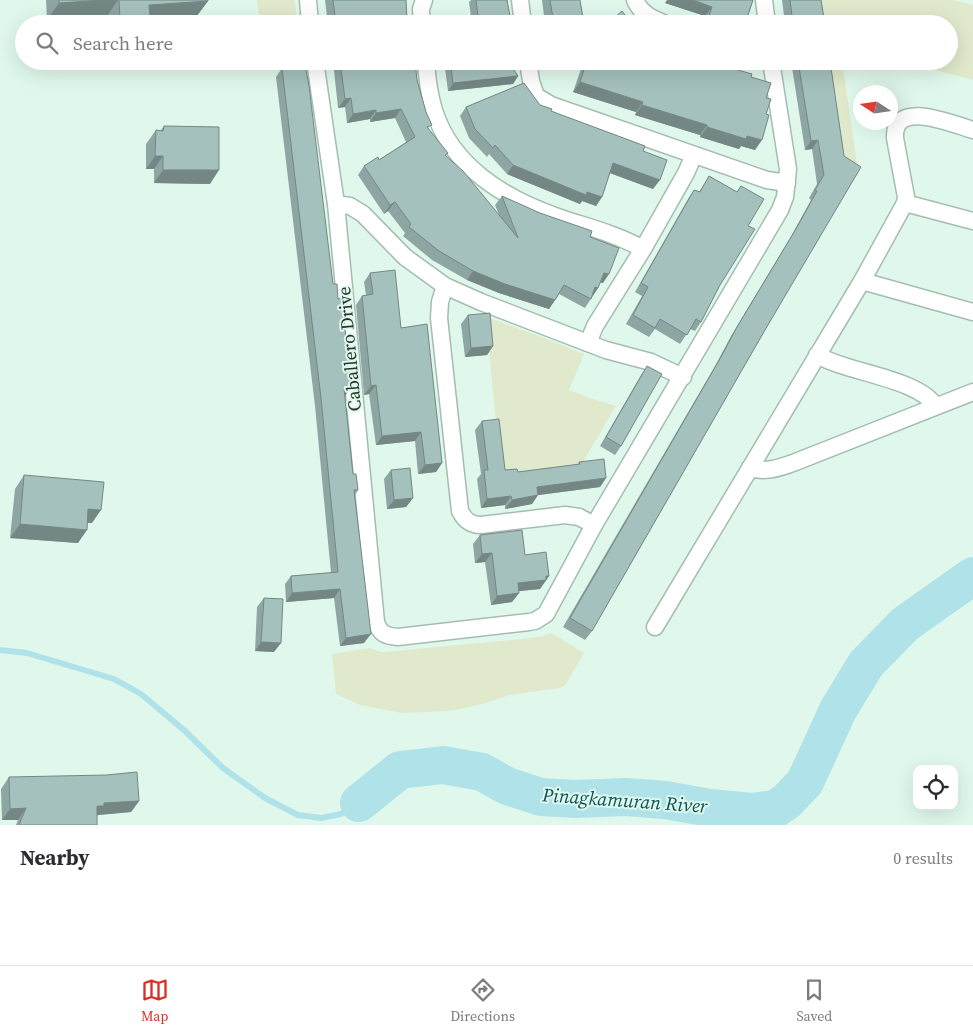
<!DOCTYPE html>
<style>
:root{--surface:#fff;--page:#f2f2f3;--text:#2b2b33;--muted:#7c7c81;--line:#e1e1e2;--accent:#d93025}
body{margin:0;font-family:"Source Serif 4",serif;background:var(--page);color:var(--text)}
.controls{position:absolute;right:15px;bottom:15px;display:grid;overflow:hidden;border-radius:10px;box-shadow:0 5px 20px #0002}
.controls button{width:45px;height:45px;display:grid;place-items:center;padding:0;border:0;border-bottom:1px solid var(--line);background:var(--surface);color:var(--text);font:25px sans-serif}
.compass{position:absolute;left:853px;top:85px;width:45px;height:45px;border-radius:50%;background:var(--surface);box-shadow:0 5px 20px #0002;rotate:282deg}
.list{margin:0;padding:0;list-style:none}
h2{display:flex;justify-content:space-between;align-items:center;height:65px;margin:0;padding:0 20px;font-size:21px}
h2 small{font-size:16px;font-weight:400;color:var(--muted)}
.icon{flex:none;width:28px;height:28px;fill:none;stroke:currentColor;stroke-width:2;stroke-linecap:round;stroke-linejoin:round}
.map{position:relative;flex:none;width:973px;height:825px;overflow:hidden}
.search{position:absolute;background:var(--surface);box-shadow:0 5px 20px #0002;left:15px;right:15px;top:15px;height:55px;display:flex;align-items:center;gap:12px;box-sizing:border-box;padding:0 18px;border-radius:28px;color:var(--muted);font-size:19px}
.sheet{height:140px;background:var(--surface)}
nav{display:flex;justify-content:space-around;align-items:center;box-sizing:border-box;height:70px;border-top:1px solid var(--line);background:var(--surface);font-size:14px;color:var(--muted)}
nav a{display:grid;justify-items:center;gap:2px}
nav .on{color:var(--accent)}
.map>svg:first-child{display:block}
.green{fill:#e0e9cb}
.lines{fill:none;stroke-linecap:round;stroke-linejoin:round}
.stream{stroke:#b0e2ea;stroke-width:6}
.river{stroke:#b0e2ea;stroke-width:38}
.street-casing{stroke:#a5bdb1;stroke-width:19}
.street{stroke:#fff;stroke-width:16}
.wall{fill:#8ea6a3}
.shaded-wall{fill:#748784}
.building{fill:#a5c1bd;stroke:#748784}
.labels{text-anchor:middle;dominant-baseline:central;stroke-width:4;stroke-linejoin:round;paint-order:stroke}
.street-label{font-size:18px;fill:#26302b;stroke:#e0f8ec}
.water-label{font-size:19px;font-style:italic;fill:#09515a;stroke:#e0f8ec}
</style>
<div class="map">
<svg width="973" height="825" viewBox="0 0 973 825">
<rect width="100%" height="100%" fill="#e0f8ec"/>
<g class="green">
<polygon points="257,0 295,0 297,24 260,24"/>
<polygon points="816,0 952,0 973,5 973,80 901,61 949,61 949,24 820,24"/>
<polygon points="264,61 302,61 303,65 265,70"/>
<polygon points="825,61 842,61 859,177 849,169 844,175"/>
<polygon points="489,318 534,334 584,354 569,390 593,399 616,406 580,467 501,477 486,319"/>
<polygon points="551,633 584,653 564,687 510,695 479,705 451,711 402,713 360,705 336,694 332,654 370,648 380,652 386,652 530,638 542,636"/>
</g>
<g class="lines">
<polyline class="stream" points="0,650 27,653 114,679 141,694 185,731 223,768 265,798 298,815 321,818 341,814 359,803"/>
<polyline class="river" points="359,803 400,770 443,765 482,772 507,786 541,797 576,799 626,797 665,800 710,808 752,812 775,809 787,801 805,782 838,710 866,664 905,624 973,576"/>
<g class="street-casing">
<g id="street">
<polyline points="308,0 310,24"/>
<polyline points="520,0 523,24"/>
<path d="M635 0C641 14 653 19 666 24"/>
<polyline points="764,0 767,24"/>
<polyline points="422,24 421,9 424,0"/>
<path d="M315 61 336 204 376 622C380 634 386 636 398 637L529 622 535 621 546 614 594 525 780 210 785 197 788 169 771 61"/>
<path d="M426 61C427 78 429 94 434 110 451 166 505 199 558 217 587 227 617 234 643 249"/>
<polyline points="528,61 531,81 536,96 551,105 767,180 787,183"/>
<polyline points="905,203 973,221"/>
<polyline points="336,204 350,206 363,214 405,257 445,286 481,302 606,350 651,362 683,377"/>
<polyline points="862,281 973,312"/>
<path d="M445 286 440 302 439 318 460 511C465 521 471 525 481 525L565 515 579 517 594 525"/>
<polyline points="588,343 595,326 643,249 686,173 694,155"/>
<path d="M817 355C845 372 920 379 935 406"/>
<path d="M750 468C765 473 778 468 793 463L973 392"/>
<path d="M655 627 862 281 905 203 906 197 895 138C893 98 952 124 973 130"/>
</g>
</g>
<use href="#street" class="street"/>
</g>
<g class="wall">
<polygon points="46,0 208,0 208,1 196,17 147,21 145,24 108,24 107,16 47,20"/>
<polygon points="325,0 406,0 407,21 413,24 328,24"/>
<polygon points="471,0 507,0 510,16 515,24 472,24 469,2"/>
<polygon points="542,0 580,0 584,24 545,24"/>
<polygon points="753,0 745,24 702,24 705,16 665,3"/>
<polygon points="782,0 821,0 825,24 785,24"/>
<polygon points="333,61 415,61 417,80 429,130 446,156 499,215 495,205 502,196 590,237 603,283 600,282 598,288 585,308 559,294 549,309 499,293 467,280 432,260 403,236 405,233 388,211 384,214 358,175 364,166 379,160 406,142 395,118 370,122 370,119 347,123 345,107 338,108"/>
<polygon points="444,61 517,61 514,66 512,67 518,76 513,84 448,91"/>
<polygon points="554,61 740,61 738,70 751,77 766,98 766,114 755,150 741,146 739,149 700,137 700,135 635,115 636,112 573,92 583,63 555,68"/>
<polygon points="791,61 830,61 844,156 765,330 592,631 585,640 563,627 715,366 731,336 790,238 811,200 809,198 817,184 812,149 805,150"/>
<polygon points="282,68 333,284 338,299 351,388 344,397 353,474 358,490 355,495 364,643 340,646 334,598 286,602 285,584 291,576 331,573 315,406 276,77"/>
<polygon points="540,105 551,111 643,151 653,189 610,173 602,197 596,206 582,201 580,204 507,174 489,154 487,157 469,138 460,116 466,107"/>
<polygon points="164,126 210,184 154,183 154,169 146,169 146,144 156,130 160,131"/>
<polygon points="709,176 737,192 741,186 748,226 720,285 701,322 695,331 690,329 680,344 655,329 649,337 626,324 642,296 635,292 688,199 694,190 699,192"/>
<polygon points="370,273 401,328 442,463 436,472 418,474 415,441 376,445 369,394 364,395 356,305 362,296 366,295 364,282"/>
<polygon points="468,315 493,346 487,355 465,357 461,324"/>
<polygon points="647,366 621,446 615,455 600,446 641,375"/>
<polygon points="482,421 505,470 518,472 578,465 579,462 606,478 600,487 538,495 532,504 505,509 505,505 481,508 477,479 481,474 475,430"/>
<polygon points="391,470 413,498 406,507 387,509 384,479"/>
<polygon points="24,475 92,523 87,523 78,543 10,538 15,489"/>
<polygon points="480,535 525,555 549,576 540,589 518,591 519,593 512,602 491,605 485,562 475,563 473,544"/>
<polygon points="264,598 274,652 255,651 257,607"/>
<polygon points="9,777 139,801 131,812 98,815 97,816 97,825 16,825 18,820 2,820 1,789"/>
</g>
<g class="shaded-wall">
<polygon points="104,0 118,0 107,16 47,20 59,3"/>
<polygon points="667,0 693,0 712,7 705,16 665,3"/>
<polygon points="208,1 196,17 147,21 145,24 116,24 120,18 149,5"/>
<polygon points="506,61 517,61 514,66 501,68"/>
<polygon points="560,61 584,61 583,63 555,68"/>
<polygon points="518,76 513,84 448,91 453,83"/>
<polygon points="580,82 643,102 636,112 573,92"/>
<polygon points="351,98 345,107 338,108 345,99"/>
<polygon points="642,105 707,125 700,135 635,115"/>
<polygon points="401,109 395,118 370,122 376,113"/>
<polygon points="376,110 370,119 347,123 353,114"/>
<polygon points="707,127 747,136 762,140 755,150 741,146 739,149 700,137"/>
<polygon points="818,140 812,149 805,150 811,141"/>
<polygon points="155,156 163,156 154,169 146,169"/>
<polygon points="613,163 660,180 653,189 607,172"/>
<polygon points="513,165 587,192 602,197 596,206 582,201 580,204 507,174"/>
<polygon points="163,170 219,170 210,184 154,183"/>
<polygon points="395,202 388,211 384,214 390,205"/>
<polygon points="473,271 555,300 549,309 499,293 467,280"/>
<polygon points="604,273 609,274 603,283 598,282"/>
<polygon points="595,287 598,288 592,297"/>
<polygon points="493,346 487,355 465,357 471,348"/>
<polygon points="376,385 369,394 364,395 371,386"/>
<polygon points="351,388 344,397 344,389"/>
<polygon points="421,432 415,441 376,445 382,436"/>
<polygon points="442,463 436,472 418,474 425,465"/>
<polygon points="606,478 600,487 531,496 537,487"/>
<polygon points="538,495 532,504 505,509 512,500"/>
<polygon points="511,496 505,505 481,508 487,499"/>
<polygon points="413,498 406,507 387,509 394,500"/>
<polygon points="88,509 101,510 92,523 79,522"/>
<polygon points="20,524 87,530 78,543 10,538"/>
<polygon points="492,553 485,562 475,563 482,554"/>
<polygon points="546,576 549,576 540,589 511,592 518,583"/>
<polygon points="340,589 334,598 286,602 292,593"/>
<polygon points="519,593 512,602 491,605 497,596"/>
<polygon points="371,634 364,643 340,646 346,638"/>
<polygon points="261,642 281,643 274,652 255,651"/>
<polygon points="139,801 131,812 98,815 96,818 97,806 104,803"/>
<polygon points="26,808 18,820 2,820 10,809"/>
</g>
<g class="building">
<polygon points="59,0 104,0 59,3"/>
<polygon points="119,0 208,0 208,1 149,5 150,16 120,18"/>
<polygon points="333,0 406,0 407,21 413,21 413,24 336,24"/>
<polygon points="476,0 507,0 510,16 513,15 515,24 479,24"/>
<polygon points="550,0 580,0 584,24 554,24"/>
<polygon points="693,0 753,0 745,24 706,24 712,7"/>
<polygon points="790,0 821,0 825,24 793,24"/>
<polygon points="622,11 632,24 633,22 639,24 607,24"/>
<polygon points="340,61 415,61 417,80 426,112 432,125 427,127 448,153 445,155 463,171 518,238 502,196 540,213 592,231 590,237 619,248 609,274 604,273 598,288 595,287 591,299 564,285 555,300 505,284 473,271 439,251 409,227 411,224 395,202 390,205 364,166 378,157 379,160 415,137 401,109 376,113 376,110 353,114 351,98 345,99"/>
<polygon points="450,61 508,61 518,76 453,83"/>
<polygon points="587,61 740,61 738,70 752,74 751,77 771,83 766,98 771,99 766,114 769,115 762,140 747,136 746,139 707,127 707,125 642,105 643,102 580,82"/>
<polygon points="798,61 830,61 844,156 861,167 765,330 592,631 570,618 721,357 737,327 796,229 817,191 815,190 824,175 818,140 811,141"/>
<polygon points="305,65 309,86 333,284 337,284 338,299 342,298 351,388 344,389 353,474 356,474 358,490 354,490 371,634 346,638 340,589 292,593 291,576 338,572 321,398 282,68"/>
<polygon points="524,83 540,105 552,109 551,111 645,146 643,151 667,160 660,180 613,163 602,197 587,192 586,195 513,165 495,145 493,148 475,129 466,107"/>
<polygon points="164,126 219,127 219,170 163,170 163,156 155,156 156,130 163,131"/>
<polygon points="709,176 737,192 741,186 764,199 748,226 755,229 720,285 701,322 696,319 687,335 660,319 655,328 633,315 648,287 641,283 694,190 700,192"/>
<polygon points="395,270 401,328 427,324 442,463 425,465 421,432 382,436 376,385 371,386 362,296 373,294 370,273"/>
<polygon points="490,313 493,346 471,348 468,315"/>
<polygon points="647,366 662,374 621,446 606,437"/>
<polygon points="499,419 505,470 517,469 518,472 580,464 579,462 604,459 606,478 537,487 538,495 512,500 511,496 487,499 484,470 488,470 482,421"/>
<polygon points="410,468 413,498 394,500 391,470"/>
<polygon points="24,475 104,482 101,510 88,509 87,530 20,524"/>
<polygon points="522,530 525,555 546,552 549,576 546,576 546,580 518,583 519,593 497,596 492,553 482,554 480,535"/>
<polygon points="264,598 283,599 281,643 261,642"/>
<polygon points="137,772 139,801 104,803 104,806 97,806 97,825 19,825 26,808 10,809 9,777 106,775"/>
</g>
<g class="labels">
<g class="street-label">
<text transform="translate(349 349) rotate(-95)">Caballero Drive</text>
</g>
<g class="water-label">
<text transform="translate(625 800) rotate(4)">Pinagkamuran River</text>
</g>
</g>
</svg>
<div class="controls">
<button><svg class="icon" aria-label="locate" viewBox="0 0 24 24"><circle cx="12" cy="12" r="6"/><path d="M12 2v4M12 18v4M2 12h4M18 12h4"/></svg></button>
</div>
<svg class="compass" viewBox="-18 -18 36 36"><path d="M0-13l5 13h-10z" fill="#e53935"/><path d="M0 13l5-13h-10z" fill="#7c7c81"/></svg>
<div class="search"><svg class="icon" aria-label="search" viewBox="0 0 24 24"><circle cx="10" cy="10" r="6"/><path d="M15 15l6 6"/></svg>Search here</div>
</div>
<section class="sheet">
<h2>Nearby<small>0 results</small></h2>
<ul class="list">
</ul>
</section>
<nav>
<a class="on"><svg class="icon" aria-label="map" viewBox="0 0 24 24"><path d="M3 6l6-2 6 2 6-2v14l-6 2-6-2-6 2zM9 4v14M15 6v14"/></svg>Map</a>
<a><svg class="icon" aria-label="directions" viewBox="0 0 24 24"><path d="M12 3l9 9-9 9-9-9zM9 14v-3h6M13 9l2 2-2 2"/></svg>Directions</a>
<a><svg class="icon" aria-label="saved" viewBox="0 0 24 24"><path d="M7 4h10v16l-5-4-5 4z"/></svg>Saved</a>
</nav>
